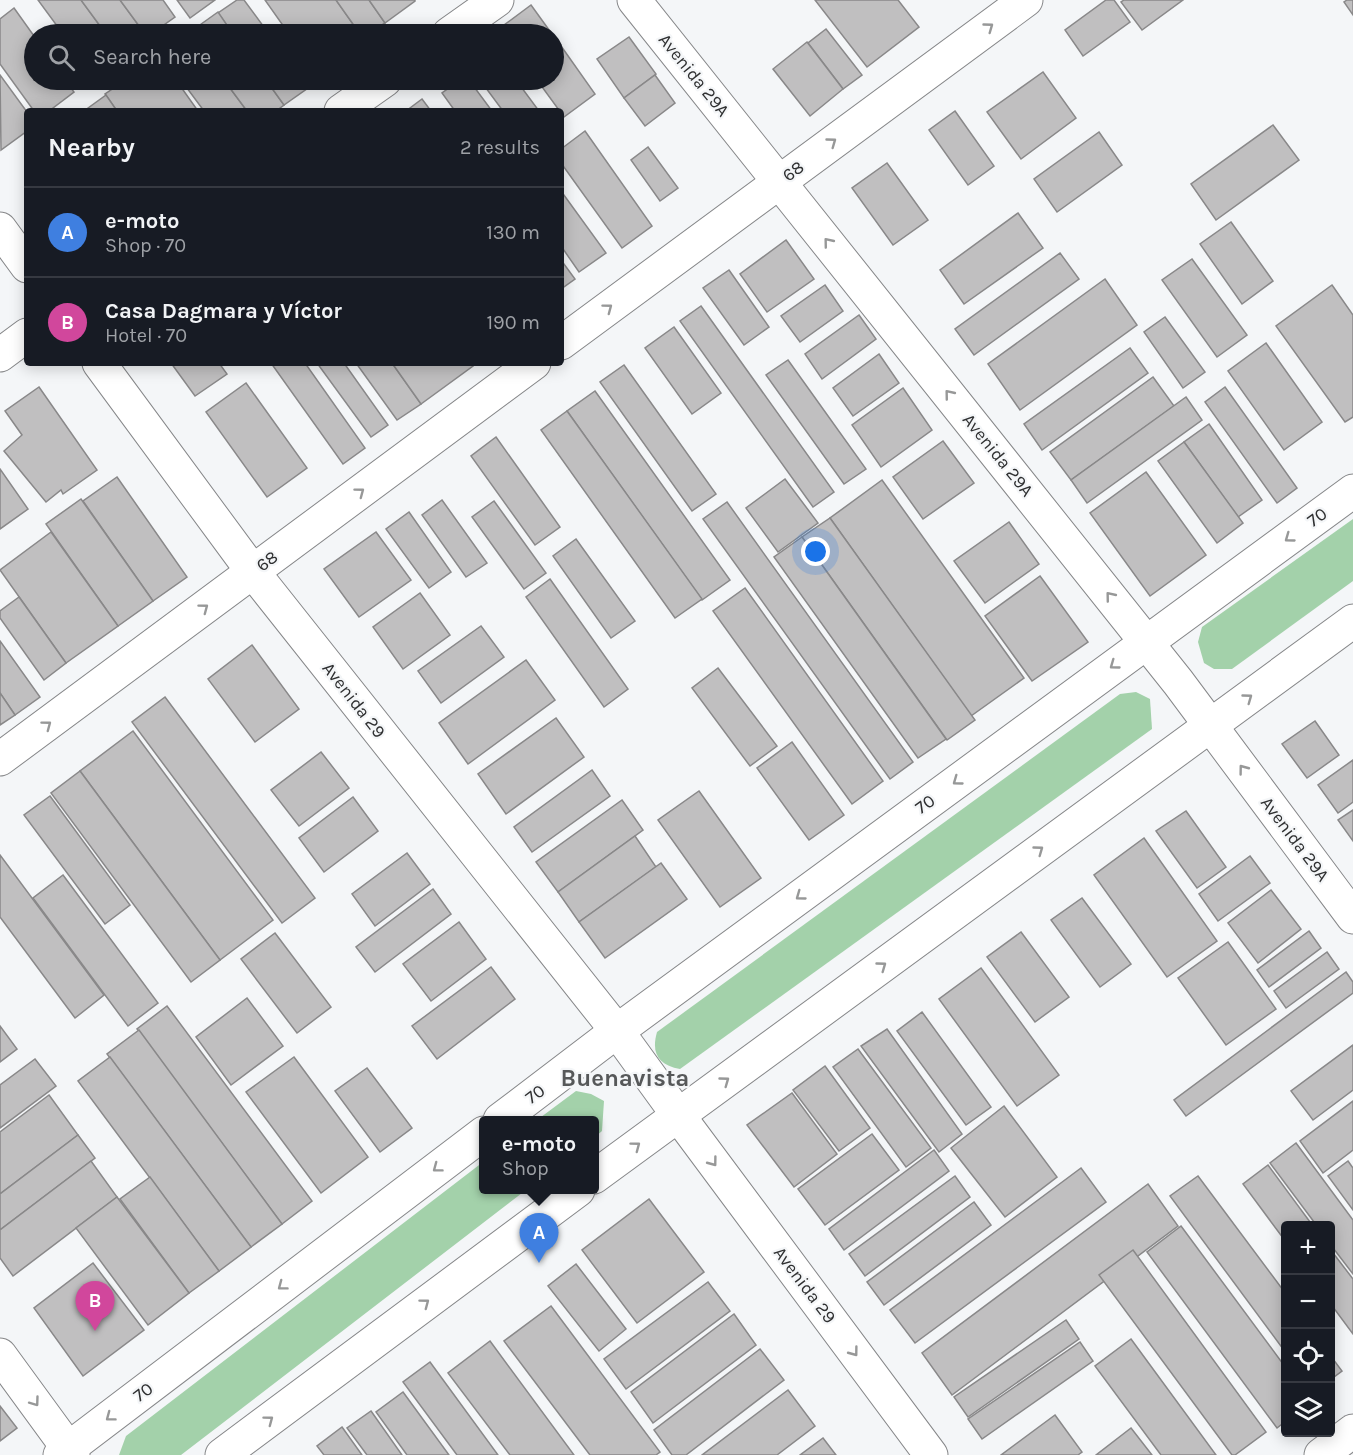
<!DOCTYPE html>
<meta charset="utf-8">
<style>
:root{--surface:#171b24;--page:#20242c;--text:#f1f3f6;--muted:#9ea1a6;--line:#363941;--accent:#d93025}
body{margin:0;font-family:Karla,sans-serif;background:var(--page);color:var(--text)}
.controls{position:absolute;right:18px;bottom:18px;display:grid;overflow:hidden;border-radius:6px;box-shadow:0 3px 15px #0003}
.controls button{width:54px;height:54px;display:grid;place-items:center;padding:0;border:0;border-bottom:2px solid var(--line);background:var(--surface);color:var(--text);font:30px sans-serif}
.you{position:absolute;left:816px;top:552px;width:21px;height:21px;margin:-15px;border:4px solid #fff;border-radius:50%;background:#1a73e8;box-shadow:0 0 0 9px #1a73e833}
.badge{display:grid;place-items:center;width:39px;height:39px;border-radius:50%;background:var(--accent);color:#fff;font-size:20px;font-weight:700}
.pin{position:absolute;translate:-50% -50px;filter:drop-shadow(0 2px 3px #0008)}
.pin::after{content:'';position:absolute;top:32px;width:21px;height:18px;background:inherit;clip-path:polygon(0 0,100% 0,50% 100%)}
.popup{position:absolute;left:479px;top:1116px;width:120px;height:78px;box-sizing:border-box;display:grid;place-content:center;border-radius:6px;background:var(--surface);filter:drop-shadow(0 2px 4px #0005);font-size:20px;white-space:nowrap;color:var(--muted)}
.popup b{font-size:22px;color:var(--text)}
.popup::after{content:'';position:absolute;left:50%;top:100%;margin-left:-12px;border:12px solid transparent;border-top-color:var(--surface)}
.list{margin:0;padding:0;list-style:none}
h2{display:flex;justify-content:space-between;align-items:center;height:78px;margin:0;padding:0 24px;font-size:26px}
h2 small{font-size:20px;font-weight:400;color:var(--muted)}
.list li{display:grid;grid-template-columns:39px 1fr auto;gap:18px;align-items:center;box-sizing:border-box;height:90px;padding:0 24px;border-top:2px solid var(--line)}
.list b{display:block;font-size:22px;white-space:nowrap}
.list p{margin:0;font-size:20px;white-space:nowrap;color:var(--muted)}
.list em{font-size:20px;font-style:normal;color:var(--muted)}
.icon{flex:none;width:33px;height:33px;fill:none;stroke:currentColor;stroke-width:2;stroke-linecap:round;stroke-linejoin:round}
.map{position:relative;flex:none;width:1353px;height:1455px;overflow:hidden}
.search{position:absolute;background:var(--surface);box-shadow:0 3px 15px #0003;left:24px;top:24px;width:540px;height:66px;display:flex;align-items:center;gap:15px;box-sizing:border-box;padding:0 21px;border-radius:33px;color:var(--muted);font-size:22px}
.panel{position:absolute;background:var(--surface);box-shadow:0 3px 15px #0003;left:24px;top:108px;width:540px;height:258px;border-radius:6px}
.map>svg:first-child{display:block}
.green{fill:#a3d1aa}
.building{fill:#c0bfc0;stroke:#898889;stroke-width:1.5}
.lines{fill:none;stroke-linecap:round;stroke-linejoin:round}
.street-casing{stroke:#868789;stroke-width:35}
.secondary-casing{stroke:#868789;stroke-width:35}
.street{stroke:#fff;stroke-width:33}
.secondary{stroke:#fff;stroke-width:33}
.oneway{stroke:#979898}
.labels{text-anchor:middle;dominant-baseline:central;stroke-width:4.5;stroke-linejoin:round;paint-order:stroke}
.street-label{font-size:18px;fill:#2f3031;stroke:#f4f6f8}
.district-label{font-size:24px;font-weight:bold;fill:#565859;stroke:#f4f6f8}
</style>
<div class="map">
<svg width="1353" height="1455" viewBox="0 0 1353 1455">
<rect width="100%" height="100%" fill="#f4f6f8"/>
<g class="green">
<polygon points="1353,519 1353,581 1232,669 1214,669 1204,663 1198,642 1202,627"/>
<path d="M1136 692 1150 699 1152 729 680 1069C658 1065 651 1053 657 1032L1120 694Z"/>
<polygon points="576,1091 591,1094 604,1101 602,1131 595,1137 594,1120 537,1120"/>
<polygon points="483,1162 484,1190 526,1190 181,1455 119,1455 126,1436"/>
</g>
<g class="building">
<polygon points="38,0 81,0 106,34 63,34"/>
<polygon points="81,0 120,0 145,34 106,34"/>
<polygon points="120,0 163,0 175,17 151,34 145,34"/>
<polygon points="177,0 215,0 190,18"/>
<polygon points="237,0 244,0 269,34 233,34 218,13"/>
<polygon points="265,0 336,0 360,34 289,34"/>
<polygon points="336,0 369,0 385,23 368,34 360,34"/>
<polygon points="369,0 415,0 415,1 385,23"/>
<polygon points="815,0 898,0 919,27 867,67"/>
<polygon points="1106,0 1114,0 1130,22 1083,56 1065,30"/>
<polygon points="1124,0 1183,0 1142,30 1121,2"/>
<polygon points="1347,0 1353,0 1353,15 1344,2"/>
<polygon points="531,5 552,34 505,34 500,28"/>
<polygon points="14,8 34,36 34,80 65,80 74,92 49,111 34,111 0,64 0,19"/>
<polygon points="218,12 233,34 192,34 190,32"/>
<polygon points="826,29 862,75 843,89 808,43"/>
<polygon points="554,36 595,94 564,117 537,80 554,80"/>
<polygon points="629,37 656,74 624,98 597,59"/>
<polygon points="807,42 843,89 810,116 773,69"/>
<polygon points="1043,72 1076,118 1021,159 987,112"/>
<polygon points="0,75 27,112 27,131 1,150"/>
<polygon points="655,75 675,103 645,126 624,98"/>
<polygon points="126,80 176,80 198,111 117,111 105,94"/>
<polygon points="181,80 224,80 247,111 204,111"/>
<polygon points="224,80 266,80 284,105 276,111 247,111"/>
<polygon points="266,80 301,80 308,88 284,105"/>
<polygon points="460,80 469,80 492,111 455,111 442,93"/>
<polygon points="480,80 516,80 539,111 503,111"/>
<polygon points="106,95 117,111 84,111"/>
<polygon points="422,99 431,111 406,111"/>
<polygon points="955,111 994,166 968,185 929,130"/>
<polygon points="1273,125 1299,160 1216,220 1191,184"/>
<polygon points="585,131 652,226 622,248 561,163 561,149"/>
<polygon points="1099,132 1122,165 1057,212 1034,179"/>
<polygon points="648,147 678,188 660,201 631,160"/>
<polygon points="887,163 928,220 893,245 852,188"/>
<polygon points="561,191 606,253 579,272 561,246"/>
<polygon points="1018,213 1043,248 964,304 940,270"/>
<polygon points="1231,222 1273,281 1242,304 1200,244"/>
<polygon points="786,240 814,279 767,312 740,274"/>
<polygon points="1060,253 1079,279 974,355 955,329"/>
<polygon points="1192,259 1247,335 1217,357 1162,280"/>
<polygon points="561,260 575,279 561,289"/>
<polygon points="729,270 769,327 744,345 703,288"/>
<polygon points="1105,279 1137,325 1020,410 988,364"/>
<polygon points="825,285 843,311 800,342 781,316"/>
<polygon points="1332,285 1353,315 1353,417 1345,422 1276,326"/>
<polygon points="701,306 834,492 813,507 680,321"/>
<polygon points="859,315 876,339 822,379 805,354"/>
<polygon points="1165,317 1205,372 1183,388 1144,332"/>
<polygon points="674,327 721,393 692,414 645,348"/>
<polygon points="1266,343 1322,422 1284,450 1228,371"/>
<polygon points="1130,348 1148,373 1042,450 1024,424"/>
<polygon points="879,354 899,383 853,416 833,388"/>
<polygon points="788,360 866,469 844,484 766,375"/>
<polygon points="171,363 219,363 227,374 195,396"/>
<polygon points="271,363 305,363 365,448 343,464"/>
<polygon points="317,363 344,363 388,425 371,437"/>
<polygon points="356,363 392,363 421,404 397,420"/>
<polygon points="392,363 471,363 473,366 421,404"/>
<polygon points="624,365 716,494 692,511 600,382"/>
<polygon points="1153,377 1174,406 1071,480 1050,452"/>
<polygon points="246,383 307,468 267,497 206,412"/>
<polygon points="39,387 97,470 63,494 61,490 46,502 4,451 22,435 5,411"/>
<polygon points="1225,387 1297,488 1277,503 1205,402"/>
<polygon points="903,388 932,430 881,467 852,425"/>
<polygon points="595,391 730,580 702,600 567,411"/>
<polygon points="1186,397 1202,420 1087,503 1071,480"/>
<polygon points="567,411 702,599 675,618 541,430"/>
<polygon points="1209,424 1262,500 1238,517 1184,442"/>
<polygon points="496,437 560,527 535,545 471,456"/>
<polygon points="943,441 974,483 923,519 893,477"/>
<polygon points="1184,442 1243,523 1217,543 1158,461"/>
<polygon points="0,469 28,509 0,529"/>
<polygon points="1146,472 1206,555 1150,596 1090,513"/>
<polygon points="117,477 187,577 153,601 83,501"/>
<polygon points="785,479 818,523 778,552 746,508"/>
<polygon points="882,480 1024,678 971,716 830,518"/>
<polygon points="81,499 153,601 118,626 46,524"/>
<polygon points="442,500 487,563 466,577 422,515"/>
<polygon points="494,501 546,573 524,589 472,517"/>
<polygon points="727,502 913,762 890,779 703,519"/>
<polygon points="409,512 451,572 429,588 386,529"/>
<polygon points="830,518 975,720 947,740 802,537"/>
<polygon points="1009,522 1039,564 985,603 954,561"/>
<polygon points="51,532 118,626 66,663 0,570"/>
<polygon points="376,532 411,580 359,617 324,569"/>
<polygon points="802,537 946,739 918,758 774,557"/>
<polygon points="576,539 635,621 611,638 553,556"/>
<polygon points="1040,576 1088,642 1032,681 985,616"/>
<polygon points="550,579 628,689 604,707 526,597"/>
<polygon points="745,588 883,781 852,804 713,611"/>
<polygon points="420,593 450,635 403,669 373,627"/>
<polygon points="19,597 66,663 44,680 0,618 0,611"/>
<polygon points="481,626 504,657 441,703 418,671"/>
<polygon points="0,641 40,697 15,715 0,693"/>
<polygon points="252,645 299,709 255,742 208,679"/>
<polygon points="526,660 555,700 468,764 439,723"/>
<polygon points="718,668 777,746 750,766 692,688"/>
<polygon points="0,693 15,715 0,725"/>
<polygon points="165,697 315,898 282,923 132,722"/>
<polygon points="556,718 584,757 506,814 478,774"/>
<polygon points="1315,721 1339,755 1307,778 1282,744"/>
<polygon points="133,731 273,920 220,960 80,771"/>
<polygon points="792,742 844,815 809,840 757,768"/>
<polygon points="321,752 349,788 299,826 271,790"/>
<polygon points="1353,760 1353,802 1338,813 1318,785"/>
<polygon points="592,770 610,796 532,852 514,827"/>
<polygon points="80,771 220,960 191,982 51,793"/>
<polygon points="699,791 761,878 720,907 658,820"/>
<polygon points="50,796 130,905 105,924 24,815"/>
<polygon points="353,797 378,831 324,872 299,838"/>
<polygon points="622,800 643,830 558,892 536,862"/>
<polygon points="1353,810 1353,841 1338,820"/>
<polygon points="1186,811 1226,867 1197,888 1156,831"/>
<polygon points="635,836 656,867 579,922 558,892"/>
<polygon points="1144,838 1217,941 1167,977 1094,875"/>
<polygon points="407,853 430,884 375,926 352,894"/>
<polygon points="0,855 104,995 75,1018 0,917"/>
<polygon points="1250,856 1270,883 1218,921 1199,894"/>
<polygon points="661,863 687,899 605,958 579,922"/>
<polygon points="63,875 158,1003 128,1026 33,898"/>
<polygon points="433,889 451,914 375,972 356,947"/>
<polygon points="1271,890 1301,929 1258,963 1228,923"/>
<polygon points="1082,898 1131,964 1100,987 1051,920"/>
<polygon points="459,922 486,959 431,1001 403,964"/>
<polygon points="1309,931 1321,948 1269,987 1257,970"/>
<polygon points="1021,932 1069,997 1035,1022 987,957"/>
<polygon points="275,933 331,1007 297,1033 241,959"/>
<polygon points="1228,942 1276,1009 1226,1045 1178,978"/>
<polygon points="1327,952 1339,969 1286,1008 1274,991"/>
<polygon points="491,967 515,999 437,1059 412,1026"/>
<polygon points="981,968 1059,1075 1017,1106 939,999"/>
<polygon points="1346,972 1353,982 1353,993 1186,1116 1174,1100"/>
<polygon points="247,998 283,1046 231,1085 196,1037"/>
<polygon points="167,1006 312,1201 282,1224 137,1029"/>
<polygon points="922,1012 991,1107 966,1125 897,1031"/>
<polygon points="0,1026 17,1049 0,1062"/>
<polygon points="887,1029 962,1134 939,1152 861,1046"/>
<polygon points="139,1030 282,1224 251,1247 107,1054"/>
<polygon points="1353,1045 1353,1090 1313,1120 1291,1091"/>
<polygon points="858,1049 931,1148 906,1167 833,1067"/>
<polygon points="110,1057 251,1247 219,1271 78,1081"/>
<polygon points="294,1057 368,1157 321,1193 246,1092"/>
<polygon points="35,1059 56,1086 0,1128 0,1085"/>
<polygon points="825,1066 870,1128 839,1151 793,1090"/>
<polygon points="367,1068 412,1128 380,1152 335,1091"/>
<polygon points="792,1093 837,1154 794,1187 747,1125"/>
<polygon points="49,1095 78,1135 0,1194 0,1132"/>
<polygon points="1353,1101 1353,1150 1323,1173 1300,1141"/>
<polygon points="1004,1106 1057,1177 1005,1217 951,1148"/>
<polygon points="872,1134 899,1170 825,1225 798,1189"/>
<polygon points="78,1135 95,1158 0,1230 0,1194"/>
<polygon points="1296,1143 1353,1220 1353,1274 1330,1244 1330,1226 1317,1226 1270,1163"/>
<polygon points="934,1150 949,1171 844,1250 829,1229"/>
<polygon points="91,1161 117,1197 13,1276 0,1258 0,1230"/>
<polygon points="1348,1161 1353,1168 1353,1210 1328,1176"/>
<polygon points="1268,1165 1313,1226 1286,1226 1286,1242 1243,1184"/>
<polygon points="1081,1168 1106,1202 915,1343 890,1310"/>
<polygon points="955,1176 970,1197 865,1276 849,1254"/>
<polygon points="1198,1176 1286,1294 1286,1353 1170,1196"/>
<polygon points="150,1177 219,1271 189,1293 120,1199"/>
<polygon points="1148,1184 1178,1226 952,1395 922,1353"/>
<polygon points="117,1197 189,1293 148,1325 76,1228"/>
<polygon points="649,1199 704,1272 637,1323 582,1250"/>
<polygon points="974,1202 991,1225 884,1305 867,1282"/>
<polygon points="1181,1226 1286,1368 1286,1421 1277,1428 1147,1252"/>
<polygon points="1330,1249 1353,1279 1353,1334 1330,1303"/>
<polygon points="1133,1250 1266,1432 1235,1455 1232,1455 1099,1275"/>
<polygon points="93,1263 144,1330 83,1376 34,1308"/>
<polygon points="576,1264 626,1329 599,1351 548,1286"/>
<polygon points="708,1282 730,1311 626,1389 604,1359"/>
<polygon points="551,1306 660,1452 656,1455 590,1455 504,1341"/>
<polygon points="734,1314 756,1345 653,1423 631,1392"/>
<polygon points="1066,1320 1079,1339 968,1417 954,1397"/>
<polygon points="1131,1339 1216,1455 1161,1455 1095,1366"/>
<polygon points="490,1341 574,1455 510,1455 448,1373"/>
<polygon points="1080,1342 1093,1361 982,1439 968,1419"/>
<polygon points="760,1349 784,1380 686,1455 672,1455 654,1430"/>
<polygon points="1330,1355 1342,1371 1330,1380"/>
<polygon points="430,1362 498,1455 457,1455 403,1382"/>
<polygon points="788,1390 815,1426 777,1455 702,1455"/>
<polygon points="403,1392 449,1455 407,1455 376,1412"/>
<polygon points="0,1406 17,1428 0,1441"/>
<polygon points="371,1411 402,1455 367,1455 347,1428"/>
<polygon points="1055,1415 1082,1452 1078,1455 1001,1455"/>
<polygon points="342,1427 362,1455 324,1455 317,1446"/>
<polygon points="1131,1428 1152,1455 1096,1455"/>
<polygon points="823,1438 836,1455 800,1455"/>
</g>
<g class="lines">
<g class="street-casing">
<g id="street">
<polyline points="634,0 1178,682 1353,917"/>
<polyline points="449,34 497,0"/>
<polyline points="341,111 385,80"/>
<polyline points="561,343 1026,0"/>
<polyline points="0,355 27,335"/>
<polyline points="0,759 534,363"/>
<polyline points="678,1115 931,1455"/>
<polyline points="0,1355 73,1455"/>
<polyline points="1321,1455 1353,1431"/>
</g>
</g>
<g class="secondary-casing">
<g id="secondary">
<polyline points="0,229 27,266"/>
<polyline points="99,363 253,572 617,1031 678,1115"/>
<polyline points="500,1120 617,1031 1353,491"/>
<polyline points="594,1177 1353,621"/>
<polyline points="60,1455 484,1133"/>
<polyline points="222,1455 578,1190"/>
</g>
</g>
<use href="#street" class="street"/>
<use href="#secondary" class="secondary"/>
</g>
<defs><path id="oneway-chevron" d="M-2-3.5L2.5 0L-2 3.5" fill="none" stroke-width="1.6" stroke-linecap="round" stroke-linejoin="round" transform="scale(1.5)"/></defs>
<g class="oneway">
<use href="#oneway-chevron" transform="translate(989 27) rotate(-36)"/>
<use href="#oneway-chevron" transform="translate(832 142) rotate(-36)"/>
<use href="#oneway-chevron" transform="translate(828 242) rotate(-129)"/>
<use href="#oneway-chevron" transform="translate(608 308) rotate(-37)"/>
<use href="#oneway-chevron" transform="translate(949 394) rotate(-129)"/>
<use href="#oneway-chevron" transform="translate(360 492) rotate(-37)"/>
<use href="#oneway-chevron" transform="translate(1289 538) rotate(144)"/>
<use href="#oneway-chevron" transform="translate(1110 596) rotate(-129)"/>
<use href="#oneway-chevron" transform="translate(204 608) rotate(-37)"/>
<use href="#oneway-chevron" transform="translate(1114 665) rotate(144)"/>
<use href="#oneway-chevron" transform="translate(1248 698) rotate(-36)"/>
<use href="#oneway-chevron" transform="translate(47 725) rotate(-37)"/>
<use href="#oneway-chevron" transform="translate(1243 769) rotate(-127)"/>
<use href="#oneway-chevron" transform="translate(957 781) rotate(144)"/>
<use href="#oneway-chevron" transform="translate(1039 850) rotate(-36)"/>
<use href="#oneway-chevron" transform="translate(800 896) rotate(144)"/>
<use href="#oneway-chevron" transform="translate(882 966) rotate(-36)"/>
<use href="#oneway-chevron" transform="translate(725 1081) rotate(-36)"/>
<use href="#oneway-chevron" transform="translate(636 1146) rotate(-37)"/>
<use href="#oneway-chevron" transform="translate(713 1162) rotate(53)"/>
<use href="#oneway-chevron" transform="translate(437 1168) rotate(143)"/>
<use href="#oneway-chevron" transform="translate(282 1286) rotate(143)"/>
<use href="#oneway-chevron" transform="translate(425 1303) rotate(-37)"/>
<use href="#oneway-chevron" transform="translate(854 1352) rotate(53)"/>
<use href="#oneway-chevron" transform="translate(35 1402) rotate(54)"/>
<use href="#oneway-chevron" transform="translate(110 1417) rotate(143)"/>
<use href="#oneway-chevron" transform="translate(269 1420) rotate(-37)"/>
</g>
<g class="labels">
<g class="street-label">
<text transform="translate(694 75) rotate(51)">Avenida 29A</text>
<text transform="translate(793 171) rotate(-36)">68</text>
<text transform="translate(998 455) rotate(51)">Avenida 29A</text>
<text transform="translate(1317 517) rotate(-36)">70</text>
<text transform="translate(267 561) rotate(-37)">68</text>
<text transform="translate(354 700) rotate(52)">Avenida 29</text>
<text transform="translate(925 804) rotate(-36)">70</text>
<text transform="translate(1295 839) rotate(53)">Avenida 29A</text>
<text transform="translate(535 1094) rotate(-37)">70</text>
<text transform="translate(805 1285) rotate(53)">Avenida 29</text>
<text transform="translate(143 1392) rotate(-37)">70</text>
</g>
<g class="district-label">
<text x="625" y="1078">Buenavista</text>
</g>
</g>
</svg>
<div class="controls">
<button>+</button>
<button>−</button>
<button><svg class="icon" aria-label="locate" viewBox="0 0 24 24"><circle cx="12" cy="12" r="6"/><path d="M12 2v4M12 18v4M2 12h4M18 12h4"/></svg></button>
<button><svg class="icon" aria-label="layers" viewBox="0 0 24 24"><path d="M12 4l9 5-9 5-9-5zM3 14l9 5 9-5"/></svg></button>
</div>
<div class="you"></div>
<div class="pin badge" style="left:539px;top:1263px;background:#3f7fe0">A</div>
<div class="popup"><b>e-moto</b>Shop</div>
<div class="pin badge" style="left:95px;top:1331px;background:#d1479c">B</div>
<div class="search"><svg class="icon" aria-label="search" viewBox="0 0 24 24"><circle cx="10" cy="10" r="6"/><path d="M15 15l6 6"/></svg>Search here</div>
<section class="panel">
<h2>Nearby<small>2 results</small></h2>
<ul class="list">
<li><span class="badge" style="background:#3f7fe0">A</span><div><b>e-moto</b><p>Shop · 70</p></div><em>130 m</em></li>
<li><span class="badge" style="background:#d1479c">B</span><div><b>Casa Dagmara y Víctor</b><p>Hotel · 70</p></div><em>190 m</em></li>
</ul>
</section>
</div>
